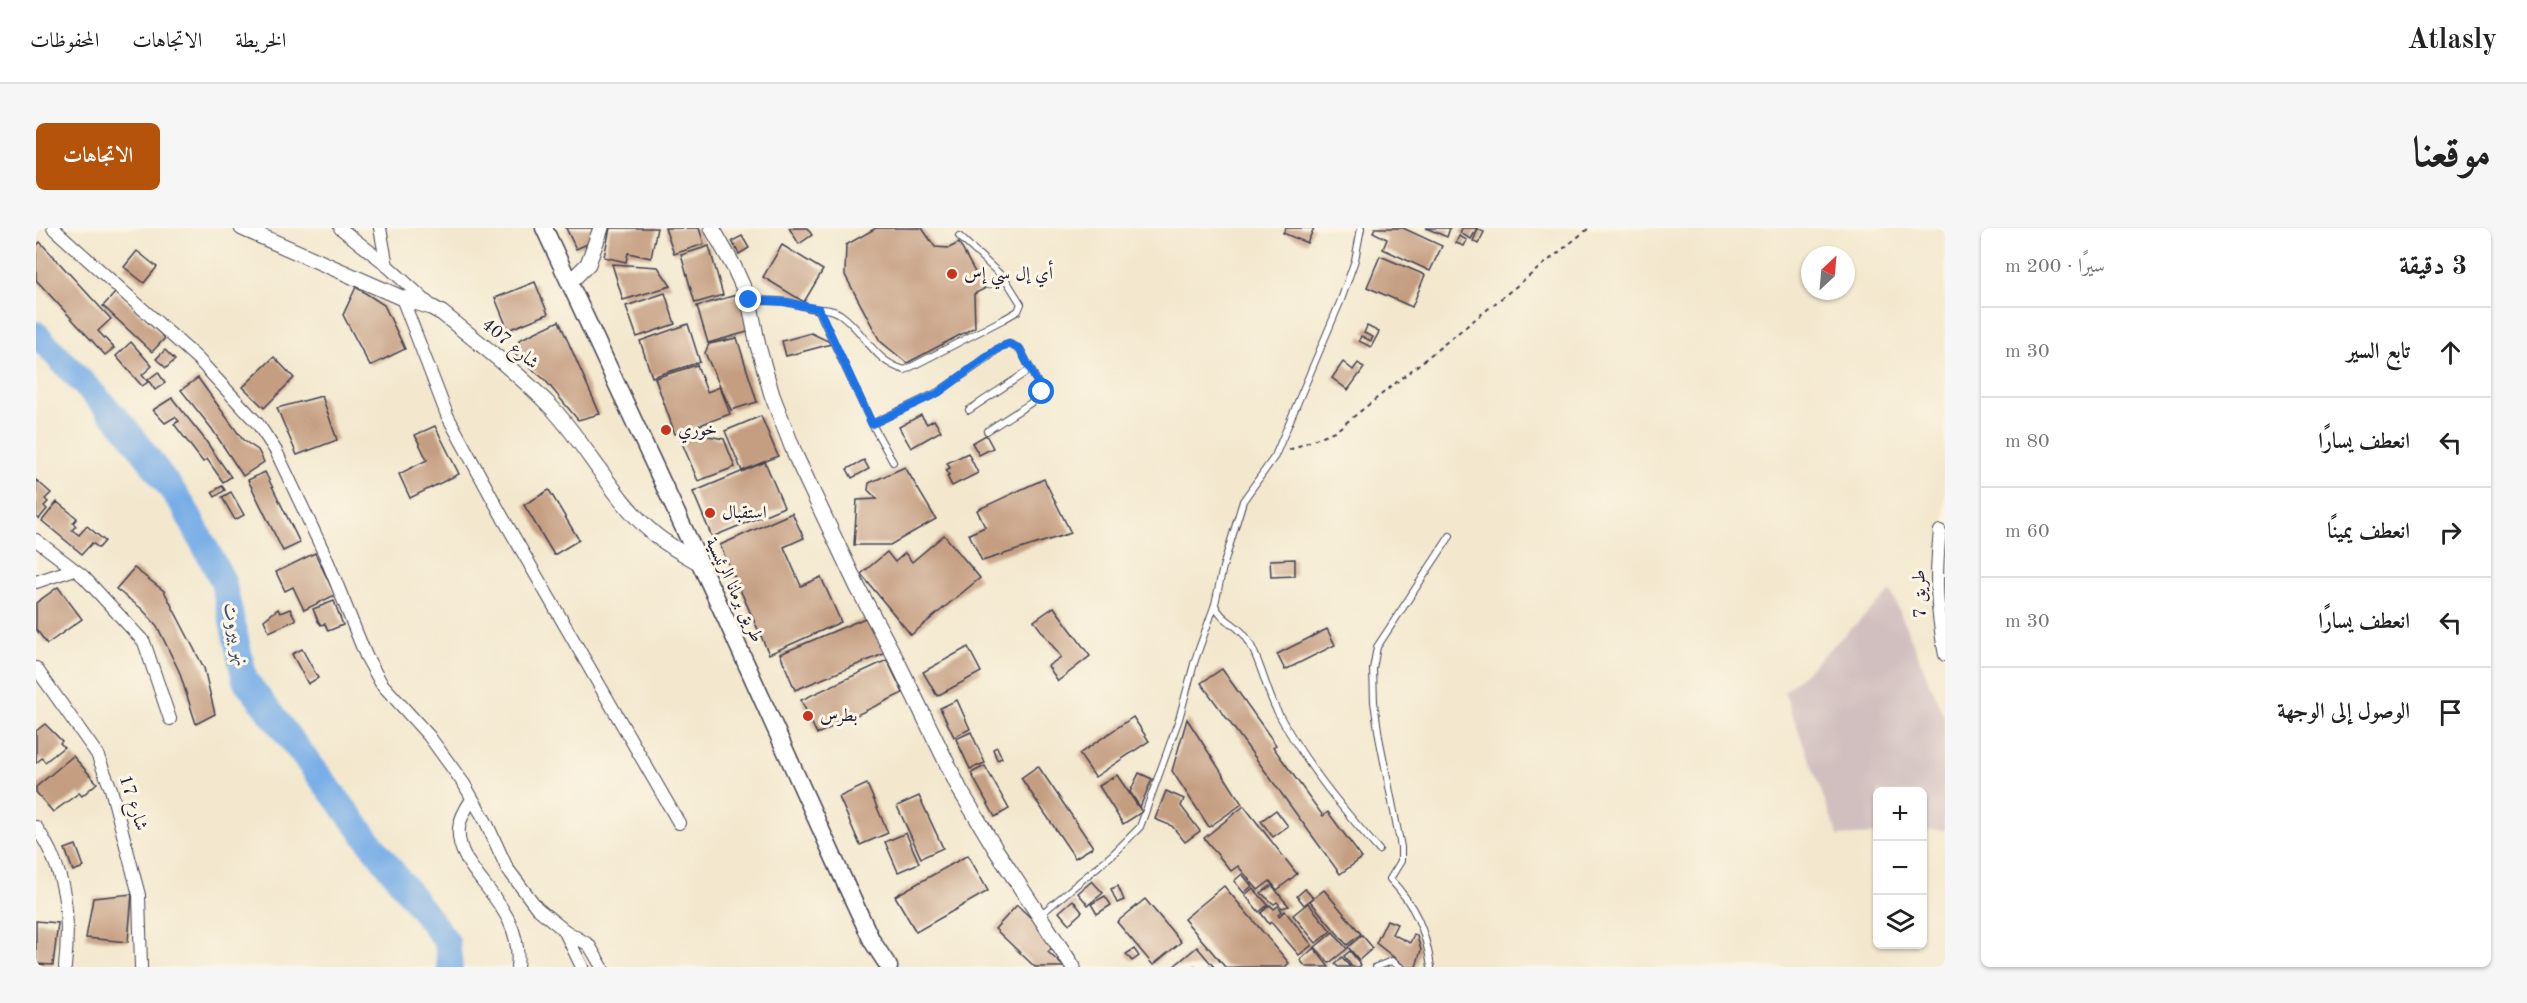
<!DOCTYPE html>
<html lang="ar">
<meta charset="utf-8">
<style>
:root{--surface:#fff;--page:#f6f6f6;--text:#222;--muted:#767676;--line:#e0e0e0;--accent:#b45309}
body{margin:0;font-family:"Old Standard TT",Amiri,serif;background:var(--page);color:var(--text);direction:rtl}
.controls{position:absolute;right:18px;bottom:18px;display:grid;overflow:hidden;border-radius:9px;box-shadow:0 2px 4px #0004}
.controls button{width:54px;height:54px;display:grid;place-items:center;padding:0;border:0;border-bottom:2px solid var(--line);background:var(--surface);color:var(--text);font:30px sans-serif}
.compass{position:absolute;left:1765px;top:18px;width:54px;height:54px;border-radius:50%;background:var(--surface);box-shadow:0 2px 4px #0004;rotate:26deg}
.stop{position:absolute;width:18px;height:18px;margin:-14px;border:4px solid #1a73e8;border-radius:50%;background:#fff}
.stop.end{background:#1a73e8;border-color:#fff;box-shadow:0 2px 6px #0008}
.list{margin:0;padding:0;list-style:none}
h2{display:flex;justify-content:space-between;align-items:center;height:78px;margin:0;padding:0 24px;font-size:26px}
h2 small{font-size:20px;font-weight:400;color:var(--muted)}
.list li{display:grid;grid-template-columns:39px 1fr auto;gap:18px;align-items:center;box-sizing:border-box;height:90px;padding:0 24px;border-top:2px solid var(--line)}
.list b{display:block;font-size:22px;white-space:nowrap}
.list em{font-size:20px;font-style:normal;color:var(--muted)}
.icon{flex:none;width:33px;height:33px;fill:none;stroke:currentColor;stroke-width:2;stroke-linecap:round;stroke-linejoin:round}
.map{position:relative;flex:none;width:1909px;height:739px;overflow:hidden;direction:ltr;border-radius:9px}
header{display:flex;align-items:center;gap:36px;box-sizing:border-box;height:84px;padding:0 30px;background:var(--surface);border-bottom:2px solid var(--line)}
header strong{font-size:28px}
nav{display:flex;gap:33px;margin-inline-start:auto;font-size:21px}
.intro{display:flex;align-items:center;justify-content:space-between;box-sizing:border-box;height:144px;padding:0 36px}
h1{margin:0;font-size:42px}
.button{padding:15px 27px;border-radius:9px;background:var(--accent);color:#fff;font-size:21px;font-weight:700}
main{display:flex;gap:36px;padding:0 36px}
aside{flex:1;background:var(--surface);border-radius:9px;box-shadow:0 2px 4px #0004}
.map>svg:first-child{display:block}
.industrial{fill:#d1bfbf}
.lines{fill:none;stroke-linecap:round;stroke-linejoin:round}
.river{stroke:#78aee7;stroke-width:26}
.building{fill:#c59e81}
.service-casing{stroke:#414051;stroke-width:8}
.minor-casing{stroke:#414051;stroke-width:14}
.tertiary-casing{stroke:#414051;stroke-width:17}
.secondary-casing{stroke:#414051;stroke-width:19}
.path{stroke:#414051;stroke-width:2;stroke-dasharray:4.5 4.5;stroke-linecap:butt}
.service{stroke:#fff;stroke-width:6}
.minor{stroke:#fff;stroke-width:12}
.tertiary{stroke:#fff;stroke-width:15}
.secondary{stroke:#fff;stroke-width:16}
.route{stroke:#1a73e8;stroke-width:8}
.poi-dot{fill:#c8321e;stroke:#fcf5e5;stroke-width:2}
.labels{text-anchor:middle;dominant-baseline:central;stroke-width:6;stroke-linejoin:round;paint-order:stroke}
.poi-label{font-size:18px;fill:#22223b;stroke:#fcf5e5;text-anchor:start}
.street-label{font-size:18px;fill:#22223b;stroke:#fcf5e5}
.water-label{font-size:20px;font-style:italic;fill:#405377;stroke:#fcf5e5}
</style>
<header>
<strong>Atlasly</strong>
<nav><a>الخريطة</a><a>الاتجاهات</a><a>المحفوظات</a></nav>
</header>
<div class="intro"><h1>موقعنا</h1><a class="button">الاتجاهات</a></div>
<main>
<aside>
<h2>3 دقيقة<small>سيرًا · 200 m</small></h2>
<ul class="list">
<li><svg class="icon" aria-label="ahead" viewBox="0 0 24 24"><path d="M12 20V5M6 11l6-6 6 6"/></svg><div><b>تابع السير</b></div><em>30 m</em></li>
<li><svg class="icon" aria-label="left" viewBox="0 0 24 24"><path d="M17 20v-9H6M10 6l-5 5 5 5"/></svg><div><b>انعطف يسارًا</b></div><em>80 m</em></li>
<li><svg class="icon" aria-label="right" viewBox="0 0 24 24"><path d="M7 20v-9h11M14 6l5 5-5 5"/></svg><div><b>انعطف يمينًا</b></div><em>60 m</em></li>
<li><svg class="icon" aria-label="left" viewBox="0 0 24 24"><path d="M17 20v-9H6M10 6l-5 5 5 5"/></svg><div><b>انعطف يسارًا</b></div><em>30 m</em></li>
<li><svg class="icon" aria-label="arrive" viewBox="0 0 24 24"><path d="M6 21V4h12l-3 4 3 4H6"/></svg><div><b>الوصول إلى الوجهة</b></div></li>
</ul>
</aside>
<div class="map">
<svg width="1909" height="739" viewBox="0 0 1909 739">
<rect width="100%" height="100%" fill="#fcf5e5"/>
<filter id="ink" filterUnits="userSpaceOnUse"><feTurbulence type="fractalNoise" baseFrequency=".0167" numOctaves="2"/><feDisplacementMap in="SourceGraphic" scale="12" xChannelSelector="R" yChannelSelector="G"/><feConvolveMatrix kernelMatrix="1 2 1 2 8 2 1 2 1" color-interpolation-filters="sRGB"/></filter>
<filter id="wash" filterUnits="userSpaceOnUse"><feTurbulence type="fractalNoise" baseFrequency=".008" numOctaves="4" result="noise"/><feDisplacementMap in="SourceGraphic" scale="24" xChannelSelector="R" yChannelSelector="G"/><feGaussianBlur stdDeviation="1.35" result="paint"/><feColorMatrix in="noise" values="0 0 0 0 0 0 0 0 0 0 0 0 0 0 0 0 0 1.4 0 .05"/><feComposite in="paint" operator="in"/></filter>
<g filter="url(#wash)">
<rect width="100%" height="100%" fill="#f3e8ce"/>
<polygon class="industrial" points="1855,363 1909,491 1909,602 1887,603 1886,564 1842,564 1841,606 1802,608 1748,464"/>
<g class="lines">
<polyline class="river" points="0,106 89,199 147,277 187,353 209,452 411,714 414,739"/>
</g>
<g id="blocks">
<g class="building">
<polygon points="530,0 560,0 556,14 540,21"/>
<polygon points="574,0 621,0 615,30 592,25 590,34 568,29"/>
<polygon points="629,0 663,0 668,16 638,26"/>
<polygon points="753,0 771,0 776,7 763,16"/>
<polygon points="840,0 886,0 899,19 913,20 923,15 948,61 938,66 939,99 871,135 844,113 809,47 810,17"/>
<polygon points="1250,0 1278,0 1271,15 1247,5"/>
<polygon points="1339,0 1367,0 1406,18 1394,43 1347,21 1351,11 1337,4"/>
<polygon points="1390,0 1414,0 1411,9"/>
<polygon points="1426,0 1441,0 1435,11 1424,5"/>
<polygon points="1442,1 1448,4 1442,16 1437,13"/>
<polygon points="706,8 713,20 703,26 696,13"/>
<polygon points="1423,8 1431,12 1428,18 1420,15"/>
<polygon points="4,14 75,91 62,103 78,120 69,127 0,52 0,18"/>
<polygon points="746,17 787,42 768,74 727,49"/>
<polygon points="673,18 687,67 659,75 645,27"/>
<polygon points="101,23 121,39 108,55 88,39"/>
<polygon points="1344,28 1389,47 1376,79 1331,59"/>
<polygon points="576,36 622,39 635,58 587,72"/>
<polygon points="499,54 512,86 472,102 459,70"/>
<polygon points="320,59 348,77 369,121 334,138 307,87"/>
<polygon points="80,64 129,110 116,124 67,78"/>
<polygon points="629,65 639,96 601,109 590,78"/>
<polygon points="704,66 715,103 672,115 661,78"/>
<polygon points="523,93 564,186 542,192 509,152 478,126 479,117 484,113 483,112"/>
<polygon points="652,96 664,134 616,149 604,113"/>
<polygon points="1331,98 1343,104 1335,119 1323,113 1325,108 1335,113 1337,109 1328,105"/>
<polygon points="775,105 792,113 795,116 750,128 746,113"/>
<polygon points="701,110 721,174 695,182 669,125 673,116"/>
<polygon points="95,114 116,138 106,147 112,154 106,158 80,128"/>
<polygon points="129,122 139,132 130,140 120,131"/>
<polygon points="238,129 258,150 228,180 207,159"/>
<polygon points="1307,134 1317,142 1322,135 1328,140 1312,162 1296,150"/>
<polygon points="661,137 671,164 684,159 694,186 639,206 619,150"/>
<polygon points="122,144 129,155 119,162 112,152"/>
<polygon points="162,150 207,212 222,222 228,234 207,248 176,201 145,162"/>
<polygon points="286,168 301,212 261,227 241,180"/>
<polygon points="136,170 167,209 195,249 187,254 171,231 167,234 138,196 143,193 139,189 129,195 117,182"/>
<polygon points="885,187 891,196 898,192 905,203 875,220 863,199"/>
<polygon points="725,188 742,228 706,243 689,203"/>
<polygon points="399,198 423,246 374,270 363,246 391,232 379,207"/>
<polygon points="656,205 688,211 699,239 662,253 644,210"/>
<polygon points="950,207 957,220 943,227 936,215"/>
<polygon points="932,225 942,245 916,258 911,248 913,247 910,242 914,240 911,235"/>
<polygon points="828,232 833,241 816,250 811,241"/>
<polygon points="729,234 748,279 676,309 657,264"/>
<polygon points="869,239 900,291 854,317 818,317 821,272 841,271 832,262 833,255"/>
<polygon points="229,244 264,315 247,323 212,252"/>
<polygon points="1008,251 1035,305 946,333 933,306 949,299 941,282"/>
<polygon points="0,252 15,265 9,271 12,274 8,278 11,281 3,291 0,288"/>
<polygon points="186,258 189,262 179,269 176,264"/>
<polygon points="513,262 543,312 518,327 488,277"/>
<polygon points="195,264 208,287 199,292 186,269"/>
<polygon points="21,274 41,290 37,295 40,298 36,302 43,307 51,298 69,313 63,320 56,315 46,326 6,293"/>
<polygon points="756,285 768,310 748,319 765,358 785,349 805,394 733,426 684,317"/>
<polygon points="908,307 944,350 875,407 825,346 851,324 859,334 869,325 876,334"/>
<polygon points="279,325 299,367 268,382 257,359 249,363 240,344"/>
<polygon points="1259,331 1259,348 1235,349 1234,332"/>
<polygon points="98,340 128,363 168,440 179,486 160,496 143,443 121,398 106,381 80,361"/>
<polygon points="22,359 46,391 11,416 0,401 0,375"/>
<polygon points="298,373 307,397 292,403 289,396 285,397 282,393 277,381"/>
<polygon points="1018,379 1054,428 1022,453 1012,438 1025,429 998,393"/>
<polygon points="242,381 244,385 254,381 260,392 233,404 228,392"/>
<polygon points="834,388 850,425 759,462 744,426"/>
<polygon points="1291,401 1299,417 1249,442 1241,426"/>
<polygon points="932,419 945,444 901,468 887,444"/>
<polygon points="266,421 282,450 272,456 256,426"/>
<polygon points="851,432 867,465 781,506 765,472"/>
<polygon points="1186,441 1240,517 1237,519 1287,588 1292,584 1326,630 1304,646 1165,455"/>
<polygon points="921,472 934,501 918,509 904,480"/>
<polygon points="1097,489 1113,513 1059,549 1043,526"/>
<polygon points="1151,491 1206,576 1173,599 1136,543"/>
<polygon points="9,496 26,513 24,515 28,519 9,534 6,530 0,535 0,503"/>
<polygon points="935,504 949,535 934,541 920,511"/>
<polygon points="961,519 966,530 961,532 957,521"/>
<polygon points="37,528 61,555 46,568 43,565 17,584 0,564 0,559"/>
<polygon points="949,538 973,581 959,589 935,545"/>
<polygon points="1002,538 1057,619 1039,630 985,550"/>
<polygon points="1103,545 1116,551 1104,579 1094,564"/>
<polygon points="1081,547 1106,584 1087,596 1063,558"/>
<polygon points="831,556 852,605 824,617 803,569"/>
<polygon points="1130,563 1148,571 1145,578 1164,603 1149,614 1136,598 1119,591"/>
<polygon points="883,568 907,620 885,630 861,578"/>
<polygon points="1208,578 1261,646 1241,662 1234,653 1222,662 1202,638 1195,643 1168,610"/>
<polygon points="1240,582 1252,598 1237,609 1225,593"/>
<polygon points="870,605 883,635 862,644 849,614"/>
<polygon points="40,617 48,639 37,643 29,621"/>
<polygon points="932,627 952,663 880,704 859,668"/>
<polygon points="1206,646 1216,658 1208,665 1198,653"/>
<polygon points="1056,653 1067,665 1052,677 1042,665"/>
<polygon points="1236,657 1246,670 1253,678 1246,680 1241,674 1238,676 1225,665"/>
<polygon points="1082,658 1088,672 1081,675 1075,661"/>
<polygon points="1188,658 1253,735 1249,739 1189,739 1148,691"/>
<polygon points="1217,660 1232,677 1223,684 1209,667"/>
<polygon points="1269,661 1277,670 1268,677 1261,668"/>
<polygon points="1288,662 1325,706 1311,717 1274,673"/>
<polygon points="96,666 92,714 50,710 57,670"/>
<polygon points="1069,668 1075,677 1061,686 1055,676"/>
<polygon points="1109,671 1145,714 1117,737 1081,694"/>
<polygon points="1037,672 1046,684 1033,696 1023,684"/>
<polygon points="1272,675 1295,703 1280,715 1257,687"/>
<polygon points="981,677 1021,714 1012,724 1028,739 999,739 959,701"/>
<polygon points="1234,677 1238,681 1242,678 1246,683 1242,686 1243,688 1249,683 1276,717 1263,727 1235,694 1233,696 1225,685"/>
<polygon points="1351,692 1361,696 1356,706 1374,715 1378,706 1381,708 1385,722 1380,739 1370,739 1340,715"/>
<polygon points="0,693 22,695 17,737 0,736"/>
<polygon points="1297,704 1311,721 1293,735 1279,719"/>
<polygon points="1326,707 1337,720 1323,732 1312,719"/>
<polygon points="1161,719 1178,739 1137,739"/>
<polygon points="1278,720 1293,739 1270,739 1264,732"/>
<polygon points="1098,721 1103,728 1096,733 1090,726"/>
<polygon points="1314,723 1325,737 1323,739 1316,739 1308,728"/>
<polygon points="1306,729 1314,739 1302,739 1299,736"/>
</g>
</g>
</g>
<g filter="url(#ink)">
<use href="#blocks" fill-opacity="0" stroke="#414051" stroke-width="1.5"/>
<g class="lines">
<g class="service-casing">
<g id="service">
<polyline points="951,57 970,52"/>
<path d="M713 72C726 73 739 72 751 74 761 76 772 81 782 81 790 81 796 81 804 86 829 103 837 134 869 142L968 91 982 83 985 76 970 52 923 8"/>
<polyline points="782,81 836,196 857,234"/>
<polyline points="933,182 995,141"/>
<polyline points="836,196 902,164 949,132 964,119 973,116 984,121 1006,163 1004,169 951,203"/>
<path d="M1179 377C1185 392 1201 396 1210 409 1224 430 1229 459 1240 481 1268 534 1304 578 1343 622"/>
<polyline points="1004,687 1077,626 1104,599 1143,491 1159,432 1179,376 1187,339 1207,273 1239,228 1305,72 1319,32 1325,0"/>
<polyline points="1340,739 1356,733 1364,739"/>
<path d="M1395 739C1390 703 1379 677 1354 651L1365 633V619L1343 509 1338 474 1337 441 1341 419 1414 308"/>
</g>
</g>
<g class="minor-casing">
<g id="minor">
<polyline points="17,0 162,131 222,196 240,223 289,327 330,428 345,455 393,508 428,556 450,594 471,640 501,680 528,702 553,717 566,739"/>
<polyline points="304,0 346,33 394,77"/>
<polyline points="344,0 351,38"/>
<polyline points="366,70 411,187 467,290 643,595"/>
<path d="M1904 303C1899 349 1900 381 1909 427"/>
<polyline points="0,312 47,348 108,414 134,491"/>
<polyline points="0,354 36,342"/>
<polyline points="0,440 61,526 75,561 103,667 105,739"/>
<path d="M436 571C430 580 424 590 423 600 418 646 489 674 481 739"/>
<path d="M0 599C31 644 34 687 29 739"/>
<polyline points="528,702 546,739"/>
</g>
</g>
<g class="tertiary-casing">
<g id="tertiary">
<path d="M206 0 366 70 395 79 406 85C442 114 485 147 517 181 552 219 578 272 617 305 631 317 648 326 664 335"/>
<polyline points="676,0 698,39 713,72 722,118 736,167 760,229 822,360 862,435 924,562 960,622 1037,739"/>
<polyline points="533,55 552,36 565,0"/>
</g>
</g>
<g class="secondary-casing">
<polyline id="secondary" points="508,0 689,389 810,657 836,713 853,739"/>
</g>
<polyline class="path" points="1253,222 1301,202 1553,0"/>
<use href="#service" class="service"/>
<use href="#minor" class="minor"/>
<use href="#tertiary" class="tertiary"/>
<use href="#secondary" class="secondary"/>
</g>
</g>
<g class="lines" filter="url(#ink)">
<polyline class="route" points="713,72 749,74 783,81 836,196 902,165 964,119 973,116 984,121 1006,164"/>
</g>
<g class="poi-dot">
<circle cx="916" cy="46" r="6"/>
<circle cx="630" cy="202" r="6"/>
<circle cx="674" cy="285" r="6"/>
<circle cx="772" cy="488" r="6"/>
</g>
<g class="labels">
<g class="poi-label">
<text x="928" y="46">أي إل سي إس</text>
<text x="642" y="202">خوري</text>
<text x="686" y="285">استقبال</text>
<text x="784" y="488">بطرس</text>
</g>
<g class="street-label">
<text transform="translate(474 116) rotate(40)">شارع 407</text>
<text transform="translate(698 362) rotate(65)">طريق برمانا الرئيسية</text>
<text transform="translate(1884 366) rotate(-92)">طريق 7</text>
<text transform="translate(97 575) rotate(72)">شارع 17</text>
</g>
<g class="water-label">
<text transform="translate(199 407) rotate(78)">نهر بيروت</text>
</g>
</g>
</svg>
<div class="controls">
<button>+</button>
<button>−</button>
<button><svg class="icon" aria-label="layers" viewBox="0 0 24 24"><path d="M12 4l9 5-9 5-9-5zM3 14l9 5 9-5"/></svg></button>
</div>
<svg class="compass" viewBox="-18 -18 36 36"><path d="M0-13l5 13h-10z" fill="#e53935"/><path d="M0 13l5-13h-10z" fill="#767676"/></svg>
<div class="stop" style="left:1006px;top:164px"></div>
<div class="stop end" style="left:713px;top:72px"></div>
</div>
</main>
